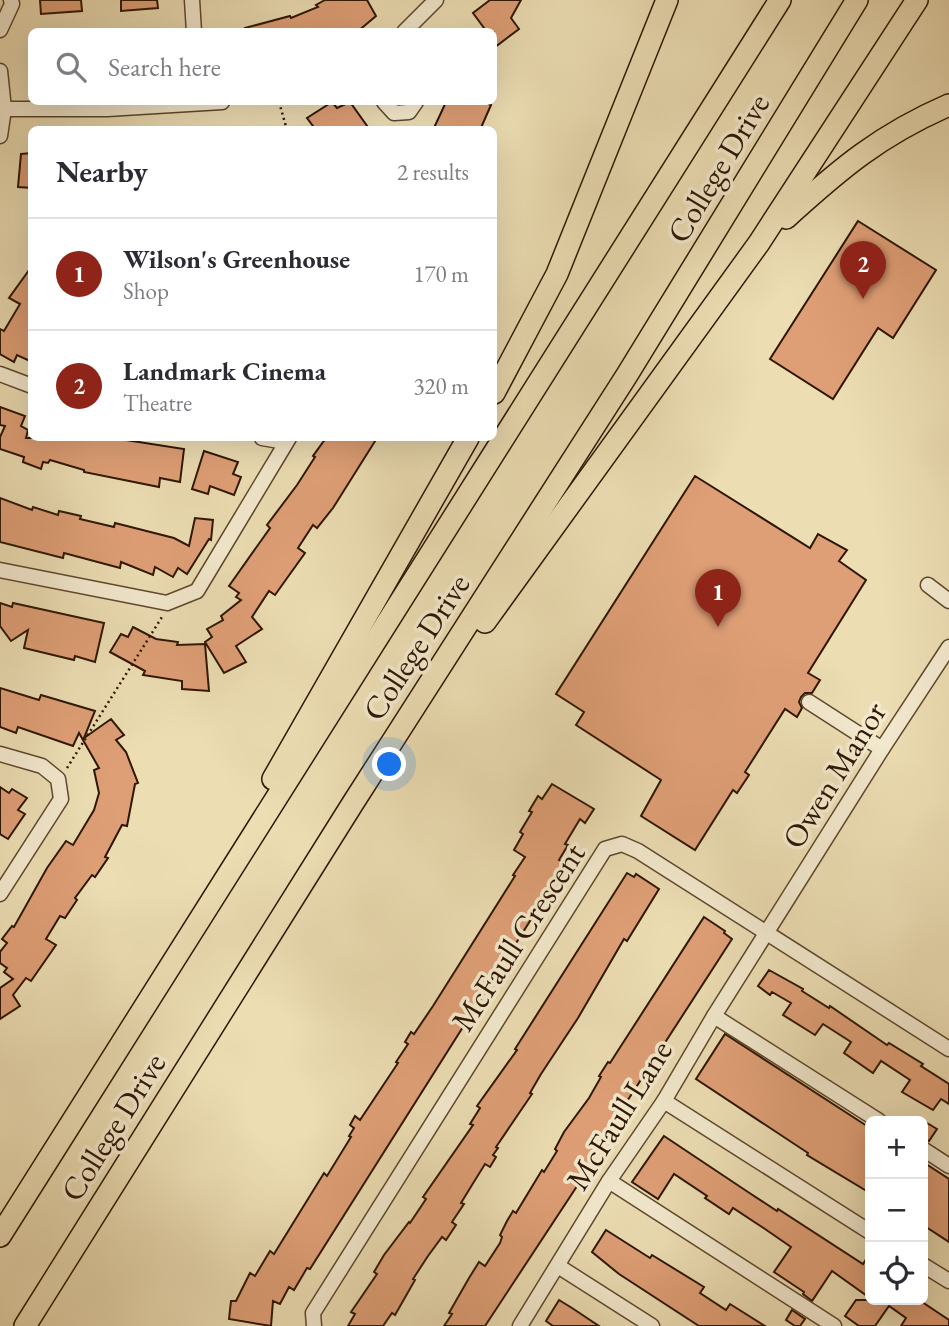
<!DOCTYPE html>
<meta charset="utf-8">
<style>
:root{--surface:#fff;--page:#f2f2f3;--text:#2b2b33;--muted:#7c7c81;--line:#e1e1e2;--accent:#8f2418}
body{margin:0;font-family:"EB Garamond",serif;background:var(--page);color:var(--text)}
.controls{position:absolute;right:21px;bottom:21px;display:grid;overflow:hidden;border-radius:10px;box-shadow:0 7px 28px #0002}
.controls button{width:63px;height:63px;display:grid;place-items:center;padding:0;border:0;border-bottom:2px solid var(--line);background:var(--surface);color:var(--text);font:35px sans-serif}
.you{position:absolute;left:390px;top:765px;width:24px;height:24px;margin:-18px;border:5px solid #fff;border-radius:50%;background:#1a73e8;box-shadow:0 0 0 10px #1a73e833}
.badge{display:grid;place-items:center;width:46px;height:46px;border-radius:50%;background:var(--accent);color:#fff;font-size:23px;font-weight:700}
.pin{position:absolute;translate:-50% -58px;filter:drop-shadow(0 2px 4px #0008)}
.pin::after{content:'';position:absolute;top:37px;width:24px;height:21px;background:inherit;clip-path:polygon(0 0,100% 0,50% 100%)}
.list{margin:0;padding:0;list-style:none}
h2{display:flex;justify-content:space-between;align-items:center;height:91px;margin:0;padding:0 28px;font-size:30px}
h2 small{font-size:23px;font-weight:400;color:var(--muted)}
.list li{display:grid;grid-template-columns:46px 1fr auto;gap:21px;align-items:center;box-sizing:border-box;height:112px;padding:0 28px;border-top:2px solid var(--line)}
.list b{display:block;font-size:26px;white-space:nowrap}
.list p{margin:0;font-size:23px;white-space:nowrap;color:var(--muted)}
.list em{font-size:23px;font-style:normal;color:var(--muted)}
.icon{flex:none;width:38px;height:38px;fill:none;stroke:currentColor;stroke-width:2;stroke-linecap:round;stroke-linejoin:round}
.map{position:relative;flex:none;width:949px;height:1326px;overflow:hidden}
.search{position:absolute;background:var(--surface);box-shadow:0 7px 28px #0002;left:28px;top:28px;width:469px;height:77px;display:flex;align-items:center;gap:18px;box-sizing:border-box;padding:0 24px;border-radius:10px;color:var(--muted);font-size:26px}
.panel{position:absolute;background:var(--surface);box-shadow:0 7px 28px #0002;left:28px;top:126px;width:469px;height:315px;border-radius:10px}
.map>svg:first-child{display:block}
.building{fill:#df9f76;stroke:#2e1600;stroke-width:2}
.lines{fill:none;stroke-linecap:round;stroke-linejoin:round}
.minor-casing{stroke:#5e482d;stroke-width:17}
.highway-casing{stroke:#2e1600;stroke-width:24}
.path{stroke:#2e1600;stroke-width:2.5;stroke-dasharray:2 3.5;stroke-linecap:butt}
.minor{stroke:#f3e9ce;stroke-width:14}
.highway{stroke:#ecddb3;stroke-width:21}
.labels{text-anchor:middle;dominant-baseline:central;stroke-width:7;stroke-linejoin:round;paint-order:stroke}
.street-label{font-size:32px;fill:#2e1600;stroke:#f3e9ce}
</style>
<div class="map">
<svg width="949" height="1326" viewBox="0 0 949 1326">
<rect width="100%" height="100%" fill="#ecddb3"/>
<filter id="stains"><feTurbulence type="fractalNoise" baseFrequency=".00286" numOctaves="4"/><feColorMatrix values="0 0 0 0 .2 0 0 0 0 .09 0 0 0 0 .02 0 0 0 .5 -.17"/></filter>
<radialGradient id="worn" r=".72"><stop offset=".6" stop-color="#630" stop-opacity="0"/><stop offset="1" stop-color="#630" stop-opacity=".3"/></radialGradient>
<g class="building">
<polygon points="40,0 81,0 82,11 41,14"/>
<polygon points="121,0 157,0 158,8 121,11"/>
<polygon points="325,0 367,0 376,16 357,32 246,32 245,28 290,16 291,18 318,7 316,5"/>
<polygon points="490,0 521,0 511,18 519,29 494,48 494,32 487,32 473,13"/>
<polygon points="332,102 337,108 350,102 370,130 316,130 307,118"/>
<polygon points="446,102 483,102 491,105 480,130 433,130"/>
<polygon points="32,153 32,188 18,187 21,154"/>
<polygon points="858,221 936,270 893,338 878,328 833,399 770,359"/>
<polygon points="32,266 32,362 17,355 14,362 0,354 0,329 4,331 20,304 9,298"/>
<polygon points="0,407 25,416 21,426 28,430 26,438 113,438 184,449 180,482 160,478 159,487 84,472 84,470 50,460 48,463 43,462 41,469 23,462 24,457 0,449 0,437 5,426 0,425"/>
<polygon points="326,438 377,438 333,508 317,528 313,525 298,548 305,553 275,595 269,591 252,617 262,629 236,646 246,662 224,673 205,642 212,637 207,629 223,620 221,616 241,600 236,597 239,593 229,586 270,528 267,525 297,485 315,457 313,456"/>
<polygon points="204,451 238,462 233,474 241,477 234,495 210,486 208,494 192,489"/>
<polygon points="695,476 810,548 818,534 847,550 839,561 866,580 808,673 820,680 812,693 805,693 801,697 799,702 802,708 797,717 785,709 745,772 749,775 737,793 733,790 695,850 641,816 661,780 576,725 584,712 556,694"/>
<polygon points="0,498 32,510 33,507 58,515 59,511 81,516 80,519 114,527 115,523 174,538 189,546 195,518 213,520 211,540 209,539 187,574 178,568 173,577 155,567 153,575 121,562 120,568 64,553 63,558 0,542"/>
<polygon points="0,603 12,607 13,603 104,623 95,662 75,656 74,660 24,648 28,630 11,641 0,626"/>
<polygon points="133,627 156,639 178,642 177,645 205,644 209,691 182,689 182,681 143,675 145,671 110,652 121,634 128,637"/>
<polygon points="0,688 39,700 41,695 95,711 84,738 111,719 124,735 116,740 126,752 138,783 135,784 127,826 122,825 105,857 108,858 95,877 92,875 75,898 77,900 65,918 60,916 46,939 56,945 31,981 26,978 13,995 20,1006 0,1019 0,988 13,979 4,972 7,968 0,963 0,952 7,943 2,939 12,926 14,927 47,868 66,841 73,845 94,810 99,793 94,770 99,768 79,733 73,746 18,727 16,733 0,727"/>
<polygon points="552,784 594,809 585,823 580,819 565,844 568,845 559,860 564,863 542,902 310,1269 307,1268 294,1290 289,1287 280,1304 273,1301 271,1326 229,1319 231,1301 236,1301 250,1273 255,1276 270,1251 274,1254 324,1173 327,1176 351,1137 349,1136 354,1128 350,1125 355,1116 360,1120 398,1063 396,1062 408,1044 405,1042 411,1032 414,1034 433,1006 515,876 513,875 525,857 514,850 523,834 520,832 532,812 529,811 538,796 542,799"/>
<polygon points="0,787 9,793 12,789 27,798 18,810 25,814 8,839 0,834"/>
<polygon points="627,873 634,877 636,874 659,889 627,941 624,939 578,1018 541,1074 530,1093 532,1094 496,1147 498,1148 493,1155 496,1157 490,1167 485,1164 472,1185 461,1203 464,1204 452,1222 456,1225 446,1240 442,1237 428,1256 413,1279 415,1280 395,1315 392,1313 383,1326 348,1326 355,1314 351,1312 377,1274 374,1272 384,1255 409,1222 410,1223 426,1199 423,1197 473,1125 470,1124 480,1108 477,1106 517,1050 515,1049"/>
<polygon points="704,917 725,931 724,933 732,939 591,1157 594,1159 585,1174 485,1326 444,1326 452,1314 449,1313 469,1278 479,1262 485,1266 500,1243 502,1237 500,1235 507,1221 513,1211 516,1213 542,1170 544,1172 557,1151 555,1149 564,1132 589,1098 601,1077 599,1076 608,1062 610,1063"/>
<polygon points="769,970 803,989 802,991 829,1008 830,1006 887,1045 889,1043 923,1064 921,1066 949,1084 949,1104 941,1099 933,1110 902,1092 910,1080 881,1061 873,1073 844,1053 851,1042 823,1024 815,1035 783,1015 791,1003 772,992 770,995 758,986"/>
<polygon points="725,1034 870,1128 870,1193 807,1155 808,1153 696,1079"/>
<polygon points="927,1123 937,1129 929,1141 923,1139 923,1129"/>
<polygon points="664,1136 748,1192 777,1211 778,1209 863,1264 870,1253 870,1298 832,1271 812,1301 803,1294 804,1292 774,1272 791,1247 765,1229 733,1208 729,1214 705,1198 707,1196 674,1174 658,1199 632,1182"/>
<polygon points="923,1162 949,1179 949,1242 923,1225"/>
<polygon points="606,1230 650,1258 652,1255 704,1287 700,1293 726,1310 730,1304 765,1326 699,1326 619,1274 592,1252"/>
<polygon points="559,1300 572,1308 599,1326 553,1326 546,1321"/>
<polygon points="856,1300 919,1300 949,1320 949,1326 901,1326 906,1318 889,1306 875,1326 859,1326 845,1316"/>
<polygon points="792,1310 805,1319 800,1326 795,1326 786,1320"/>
</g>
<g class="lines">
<g class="minor-casing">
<g id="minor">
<polyline points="192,0 194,32"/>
<polyline points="0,30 12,4 11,0"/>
<polyline points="404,32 436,0"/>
<polyline points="0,71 4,109 0,136"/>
<polyline points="384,102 394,113 409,112 416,102"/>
<polyline points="4,109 107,109 222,102"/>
<polyline points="0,374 32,386"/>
<polyline points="262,438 285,442"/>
<polyline points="0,570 167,603 197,591 289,438"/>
<polyline points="928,585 949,601"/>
<polyline points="809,702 882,749"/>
<polyline points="0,754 42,766 58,779 61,799 0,894"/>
<polyline points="714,1016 879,1121"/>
<polyline points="664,1101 870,1232"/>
<polyline points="923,1149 949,1166"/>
<polyline points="609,1181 834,1326"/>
<polyline points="923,1265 949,1281"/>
<polyline points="558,1266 652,1326"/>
<polyline points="314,1326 313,1313 605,849 622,844 638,851 949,1049"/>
<polyline points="520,1326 609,1181 664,1101 714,1016 882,749 949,647"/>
</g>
</g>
<g class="highway-casing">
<g id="highway">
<path d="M786 218C841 168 880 135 949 105"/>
<polyline points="494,393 557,274 667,0"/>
<polyline points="485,622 759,243 917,0"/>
<polyline points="273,779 468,438"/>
<polyline points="0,1236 780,0"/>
<polyline points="25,1326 353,803 627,375 857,0"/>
</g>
</g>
<g class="path">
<polyline points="279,102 287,130"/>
<polyline points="67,768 162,617"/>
</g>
<use href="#minor" class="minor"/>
<use href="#highway" class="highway"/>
</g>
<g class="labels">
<g class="street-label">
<text transform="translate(718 168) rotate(-59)">College Drive</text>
<text transform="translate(416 647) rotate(-57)">College Drive</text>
<text transform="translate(834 775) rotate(-58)">Owen Manor</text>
<text transform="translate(518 937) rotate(-57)">McFaull Crescent</text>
<text transform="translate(619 1115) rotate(-58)">McFaull Lane</text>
<text transform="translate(113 1127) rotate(-58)">College Drive</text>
</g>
</g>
<rect width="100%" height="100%" filter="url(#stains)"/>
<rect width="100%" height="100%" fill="url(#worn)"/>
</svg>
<div class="controls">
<button>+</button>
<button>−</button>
<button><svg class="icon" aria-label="locate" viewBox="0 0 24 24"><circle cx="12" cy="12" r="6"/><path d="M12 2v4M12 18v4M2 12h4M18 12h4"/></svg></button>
</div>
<div class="you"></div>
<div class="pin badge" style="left:718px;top:627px">1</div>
<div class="pin badge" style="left:863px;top:299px">2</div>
<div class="search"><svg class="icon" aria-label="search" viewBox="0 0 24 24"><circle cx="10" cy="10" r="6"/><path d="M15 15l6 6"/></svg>Search here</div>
<section class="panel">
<h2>Nearby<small>2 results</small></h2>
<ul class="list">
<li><span class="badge">1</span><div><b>Wilson's Greenhouse</b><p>Shop</p></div><em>170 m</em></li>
<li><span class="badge">2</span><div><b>Landmark Cinema</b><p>Theatre</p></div><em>320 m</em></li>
</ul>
</section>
</div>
